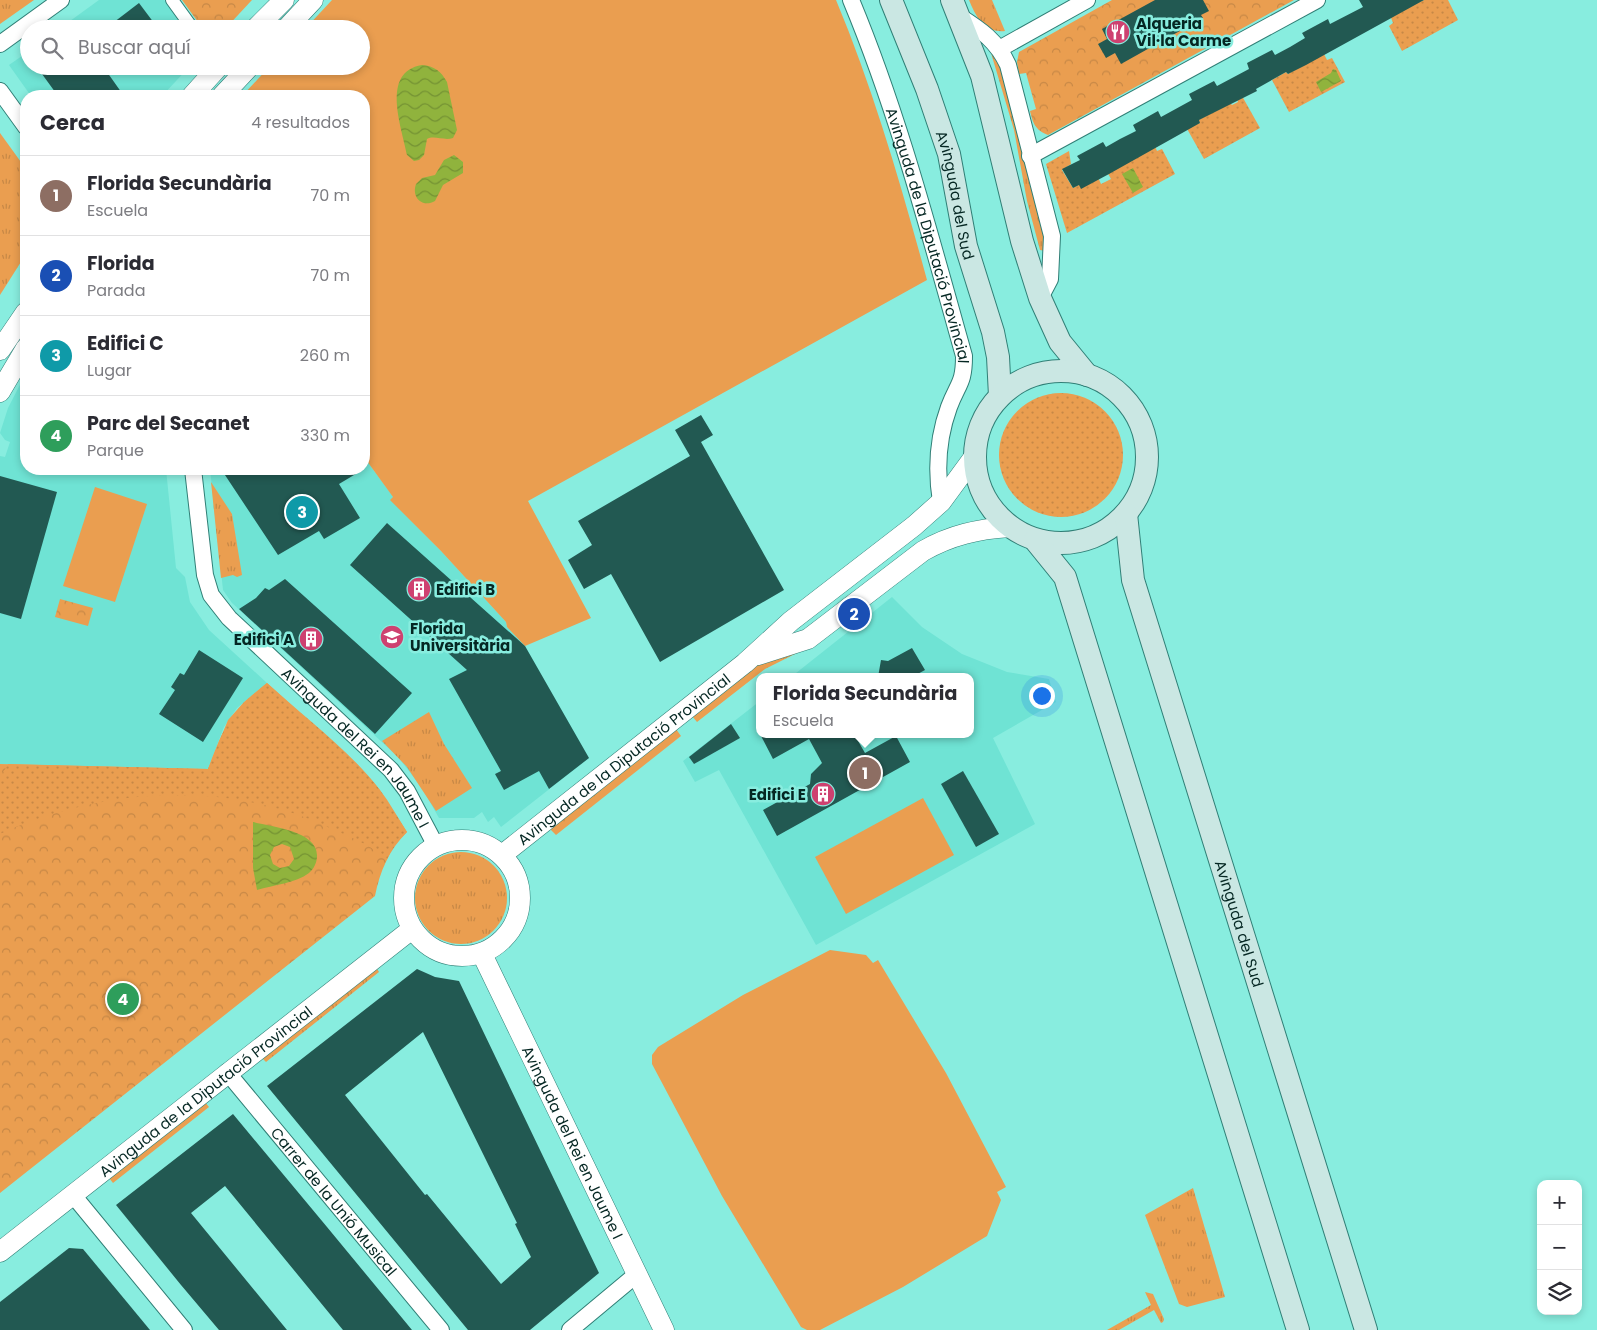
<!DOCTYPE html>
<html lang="es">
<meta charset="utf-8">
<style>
:root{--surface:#fff;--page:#f2f2f3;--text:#2b2b33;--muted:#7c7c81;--line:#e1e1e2;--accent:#ce4170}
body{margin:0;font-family:Poppins,sans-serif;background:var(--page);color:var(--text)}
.controls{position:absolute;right:15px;bottom:15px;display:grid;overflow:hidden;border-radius:10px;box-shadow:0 2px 8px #0003}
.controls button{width:45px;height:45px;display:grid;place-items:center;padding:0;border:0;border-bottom:1px solid var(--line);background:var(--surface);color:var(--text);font:25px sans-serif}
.you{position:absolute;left:1041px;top:695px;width:18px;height:18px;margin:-12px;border:4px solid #fff;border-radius:50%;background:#1a73e8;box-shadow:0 0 0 8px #1a73e833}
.badge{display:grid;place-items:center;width:32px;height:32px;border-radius:50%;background:var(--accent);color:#fff;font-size:16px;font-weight:700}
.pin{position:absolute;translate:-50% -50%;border:2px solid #fff;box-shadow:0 1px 5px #0006}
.popup{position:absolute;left:756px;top:673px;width:218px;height:65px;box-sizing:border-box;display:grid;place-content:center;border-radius:10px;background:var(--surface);filter:drop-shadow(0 1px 4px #0005);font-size:16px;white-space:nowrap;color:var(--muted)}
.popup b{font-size:19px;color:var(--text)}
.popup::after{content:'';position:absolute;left:50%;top:100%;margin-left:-10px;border:10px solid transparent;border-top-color:var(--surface)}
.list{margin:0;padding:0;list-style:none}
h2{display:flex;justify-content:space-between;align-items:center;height:65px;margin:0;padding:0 20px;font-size:21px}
h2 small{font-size:16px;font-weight:400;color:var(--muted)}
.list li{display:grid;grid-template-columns:32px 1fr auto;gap:15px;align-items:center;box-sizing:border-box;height:80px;padding:0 20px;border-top:1px solid var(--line)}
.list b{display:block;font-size:19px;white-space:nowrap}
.list p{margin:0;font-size:16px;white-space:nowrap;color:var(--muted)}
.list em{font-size:16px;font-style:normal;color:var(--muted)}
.icon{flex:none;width:28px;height:28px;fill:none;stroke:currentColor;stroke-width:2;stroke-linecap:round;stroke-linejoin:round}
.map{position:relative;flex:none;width:1597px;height:1330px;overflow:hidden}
.search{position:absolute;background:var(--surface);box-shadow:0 2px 8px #0003;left:20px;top:20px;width:350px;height:55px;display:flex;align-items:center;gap:12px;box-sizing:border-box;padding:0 18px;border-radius:28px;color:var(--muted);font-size:19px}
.panel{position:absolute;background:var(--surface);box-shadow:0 2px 8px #0003;left:20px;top:90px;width:350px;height:385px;border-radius:20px}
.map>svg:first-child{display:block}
.built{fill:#6fe3d4}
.grass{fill:url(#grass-tufts)}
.park{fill:url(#park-crowns)}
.garden{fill:url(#garden-dots)}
.pitch{fill:#ea9e50}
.water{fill:url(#water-waves);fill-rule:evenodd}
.building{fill:#225952;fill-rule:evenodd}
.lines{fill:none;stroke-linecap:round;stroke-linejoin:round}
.pedestrian-casing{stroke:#307f76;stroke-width:14}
.minor-casing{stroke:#307f76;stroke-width:18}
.tertiary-casing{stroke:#307f76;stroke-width:21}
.secondary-casing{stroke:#307f76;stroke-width:24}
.pedestrian{stroke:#fff;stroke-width:12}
.minor{stroke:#fff;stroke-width:16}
.tertiary{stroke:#fff;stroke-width:20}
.secondary{stroke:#cae7e3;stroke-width:22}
.labels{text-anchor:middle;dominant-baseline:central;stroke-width:5;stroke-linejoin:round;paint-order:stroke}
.poi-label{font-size:15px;font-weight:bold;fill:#052723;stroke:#88eddf;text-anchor:start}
.street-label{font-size:15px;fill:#052723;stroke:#88eddf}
</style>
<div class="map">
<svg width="1597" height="1330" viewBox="0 0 1597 1330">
<defs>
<pattern id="grass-tufts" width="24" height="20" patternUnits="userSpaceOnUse" patternTransform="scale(1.25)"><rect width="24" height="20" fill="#ea9e50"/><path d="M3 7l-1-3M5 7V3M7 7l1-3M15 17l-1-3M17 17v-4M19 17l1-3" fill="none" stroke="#c78846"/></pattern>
<pattern id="park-crowns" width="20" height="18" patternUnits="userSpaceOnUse" patternTransform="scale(1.25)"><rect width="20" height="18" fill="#ea9e50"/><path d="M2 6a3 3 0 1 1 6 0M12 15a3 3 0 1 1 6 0" fill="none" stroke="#c78846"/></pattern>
<pattern id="garden-dots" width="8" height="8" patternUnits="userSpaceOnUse" patternTransform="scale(1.25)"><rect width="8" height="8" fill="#ea9e50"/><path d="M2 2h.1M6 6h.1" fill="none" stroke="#c78846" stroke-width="1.8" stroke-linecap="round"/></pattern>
<pattern id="water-waves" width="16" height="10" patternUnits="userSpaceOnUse" patternTransform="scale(1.25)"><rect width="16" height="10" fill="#90b33d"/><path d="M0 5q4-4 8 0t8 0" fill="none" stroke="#749233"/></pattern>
</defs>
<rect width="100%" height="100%" fill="#88eddf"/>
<g class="built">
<polygon points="99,0 164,0 184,29 59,29"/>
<polygon points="29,51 29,66 190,66 162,96 31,96 9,65"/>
<polygon points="26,373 26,469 166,469 176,568 185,577 190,602 209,630 267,683 237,708 224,727 208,769 0,764 0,456 5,457 10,442 5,440 0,433 8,408"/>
<polygon points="364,457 394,498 391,500 441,551 506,622 507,627 525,646 589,758 501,827 494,817 488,822 482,812 474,818 439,818 422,788 398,757 232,603 223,590 210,469 364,469"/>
<polygon points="892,597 922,627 962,654 1007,672 1049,679 1056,702 993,738 1035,824 816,945 719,770 695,782 683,761 760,701 760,734 970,734 970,677 791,677"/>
</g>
<g class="grass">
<polygon points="0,0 34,0 0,24"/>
<path d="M969 0H992L1005 31C984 33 976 17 969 0Z"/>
<polygon points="991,53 1002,70 1047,243 1045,251 1040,250 1027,201 1014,130"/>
<polygon points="0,133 26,169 26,254 0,295"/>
<polygon points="211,482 232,514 242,575 237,577 233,575 221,578"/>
<polygon points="801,651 765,669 697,722 692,716 763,661"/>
<polygon points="429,712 444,744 472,788 436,811 407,767 382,741"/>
<polygon points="676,729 681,736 556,835 550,829"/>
<circle cx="461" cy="898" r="46"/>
<polygon points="375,966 379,972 266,1062 261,1057"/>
<polygon points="205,1102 209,1107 113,1183 109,1178"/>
<polygon points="1193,1188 1225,1297 1187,1307 1179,1304 1145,1215"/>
<polygon points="1145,1292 1153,1294 1164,1319 1163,1322 1161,1323 1154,1310 1119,1330 1107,1330 1151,1305"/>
</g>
<g class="park">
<polygon points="182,0 252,0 225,29 203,29"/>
<path d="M1112 0H1294L1048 135C1035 130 1033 123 1030 111L1036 109 1026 73 1019 74 1017 62 1019 52Z"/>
<polygon points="60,599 93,608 88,626 55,617"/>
<path d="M267 683 357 764 379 789 407 832C389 850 380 871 375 896L0 1193V764L208 769C224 726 230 712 267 683Z"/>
</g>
<g class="garden">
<polygon points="1424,0 1448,0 1458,20 1402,51 1389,26 1393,23 1390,15"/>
<polygon points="1323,52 1327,60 1332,58 1345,82 1289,112 1272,80 1286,72 1288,74"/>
<polygon points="1242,96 1260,128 1204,159 1186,127 1200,123 1198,120 1230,103 1232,105 1238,102 1237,99"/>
<polygon points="1154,144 1157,151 1162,149 1175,174 1067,233 1046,164 1069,151 1071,164 1062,170 1073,188 1097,175 1101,184 1111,179 1106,170"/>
<circle cx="1061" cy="455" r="62"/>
<path d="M267 683C302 715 352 753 380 790 390 803 398 818 407 832L394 845 387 859C372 846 353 838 334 830 229 779 105 787 0 834V778L8 764 208 769 228 720 244 702Z"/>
</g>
<g class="pitch">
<path d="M332 0H836C874 91 901 185 927 280L528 501 591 618 525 646 507 627 506 622 441 551 390 500 393 497 364 457V96H242L270 66H361V29H305Z"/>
<polygon points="95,487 147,504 115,602 63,586"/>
<polygon points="923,798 954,855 846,914 815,857"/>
<polygon points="830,950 866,955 873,963 878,960 946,1073 1006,1187 997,1192 1001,1200 987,1236 903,1287 820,1330 807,1330 801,1327 722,1196 652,1064 652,1055 658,1047 743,995"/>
</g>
<g class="water">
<path d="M422 65C434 66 441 71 447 82L457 130 453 138C444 141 434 135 427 139L424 155 419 160 414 161 407 155C402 127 380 72 422 65Z"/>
<polygon points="1333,69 1336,70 1341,81 1321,92 1316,82 1331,73"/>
<path d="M454 155 463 162V173L443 185 435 201C423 208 411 198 416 184L422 178 435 175 444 160Z"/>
<polygon points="1133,168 1143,187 1133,193 1122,174"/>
<path d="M253 822C272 827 318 831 317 856 317 862 314 869 309 873 296 883 273 885 257 890L253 868ZM282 844 290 847 294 859 289 866 280 868 273 864 270 855 274 847Z"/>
</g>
<g class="building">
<polygon points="1155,0 1203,0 1209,11 1201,15 1203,18 1121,64 1115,53 1106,58 1098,44 1107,39 1102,29"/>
<polygon points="1359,0 1424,0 1306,65 1288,74 1286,72 1256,89 1257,91 1199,120 1200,123 1109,174 1081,189 1079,185 1073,188 1062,169 1080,160 1077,156 1103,142 1106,147 1120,139 1136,131 1133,125 1158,111 1161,117 1192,100 1189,94 1214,81 1217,86 1249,69 1247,63 1272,50 1275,55 1290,47 1305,38 1302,33 1328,19 1330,24 1363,7"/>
<polygon points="139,3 154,23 146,29 105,29"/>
<polygon points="53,66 98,66 104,75 107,72 124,96 58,96 42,74"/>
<polygon points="701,415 713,435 701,442 784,590 660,662 611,574 584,589 568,560 592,545 578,521 690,456 675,430"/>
<polygon points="221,469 364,469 339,484 360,518 324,539 319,531 278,555"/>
<polygon points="0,476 57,492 21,619 0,613"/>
<polygon points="387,523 525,646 589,758 549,789 539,771 504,790 495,774 501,771 449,679 467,670 350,565"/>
<polygon points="285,579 412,693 375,734 239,609 256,598 265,588 269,590"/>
<polygon points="912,648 925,670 912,677 878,677 881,660 888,661"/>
<polygon points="199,650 243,678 203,742 159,714 175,690 171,687 180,673 184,675"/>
<polygon points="731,724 740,738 694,764 689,757"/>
<polygon points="760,734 854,734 865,753 896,736 910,762 777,836 763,810 810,784 811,774 822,763 809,739 773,759"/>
<polygon points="963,771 999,834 976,847 941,784"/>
<path d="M417 969 435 977 459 981 599 1273 530 1330H468L267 1086ZM423 1032 517 1223 515 1224 531 1257 501 1284 427 1194 425 1195 345 1095Z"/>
<polygon points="233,1114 327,1227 412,1330 343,1330 225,1186 191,1213 287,1330 219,1330 181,1285 116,1205"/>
<polygon points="69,1248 83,1249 150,1330 0,1330 0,1302"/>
</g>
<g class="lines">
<g class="pedestrian-casing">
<polyline id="pedestrian" points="172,0 193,29"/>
</g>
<g class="minor-casing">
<g id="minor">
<path id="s1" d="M851 0C899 115 930 236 964 356 964 384 958 383 949 407 938 437 936 471 941 502"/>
<path d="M959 16C981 30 997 41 1008 65L1052 236 1050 279 1040 298"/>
<polyline points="0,44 61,0"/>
<polyline points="1001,48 1087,0"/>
<polyline points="0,91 26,127"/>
<polyline points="1030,156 1317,0"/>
<path id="s2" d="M193 469 205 575 211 595 229 618 391 770 407 791 436 846"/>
<path id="s3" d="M227 1072 441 1330"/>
<polyline points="73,1195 184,1330"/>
<polyline points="570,1330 637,1274"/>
</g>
</g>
<g class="tertiary-casing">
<g id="tertiary">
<polyline points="255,29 284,0"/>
<polyline points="286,29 313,0"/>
<polyline points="192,96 219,66"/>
<polyline points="222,96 250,66"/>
<polyline points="0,350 26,312"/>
<polyline points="0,392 26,348"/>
<path d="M758 655 808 639 923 551C951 535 978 529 1010 527"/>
<circle cx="462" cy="898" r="58"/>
<path id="s4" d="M502 855 745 663 791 621 914 526 941 502 974 457"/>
<path id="s5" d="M482 954 664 1330"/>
<path id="s6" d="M0 1252 412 929"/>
</g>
</g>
<g class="secondary-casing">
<g id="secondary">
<path id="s7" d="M891 0 927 89 949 154 966 246 993 332 998 357 1000 396"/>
<polyline points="952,0 982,76 1022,241 1040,298 1060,342 1087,375"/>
<circle cx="1061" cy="457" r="86"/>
<path id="s8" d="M1126 514 1133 580 1366 1330"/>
<polyline points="1035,540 1065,577 1298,1330"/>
</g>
</g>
<use href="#pedestrian" class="pedestrian"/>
<use href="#minor" class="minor"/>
<use href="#tertiary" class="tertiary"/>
<use href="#secondary" class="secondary"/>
</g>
<defs>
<g id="restaurant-disc" transform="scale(1.25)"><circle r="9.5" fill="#ce4170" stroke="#88eddf"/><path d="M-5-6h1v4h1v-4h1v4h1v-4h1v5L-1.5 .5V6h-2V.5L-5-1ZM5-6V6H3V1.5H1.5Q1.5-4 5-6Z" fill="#fff"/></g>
<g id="building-disc" transform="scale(1.25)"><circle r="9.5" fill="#ce4170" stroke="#88eddf"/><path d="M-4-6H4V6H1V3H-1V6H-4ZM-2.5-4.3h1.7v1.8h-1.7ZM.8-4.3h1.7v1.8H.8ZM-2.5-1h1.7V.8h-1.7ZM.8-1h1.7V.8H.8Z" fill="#fff"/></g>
<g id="university-disc" transform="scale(1.25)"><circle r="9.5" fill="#ce4170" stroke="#88eddf"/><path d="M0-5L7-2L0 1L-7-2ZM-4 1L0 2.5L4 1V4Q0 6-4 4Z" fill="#fff"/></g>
</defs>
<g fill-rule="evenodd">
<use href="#restaurant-disc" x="1118" y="32"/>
<use href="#building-disc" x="419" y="589"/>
<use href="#university-disc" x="392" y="637"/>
<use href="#building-disc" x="311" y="639"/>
<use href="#building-disc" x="823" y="794"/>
</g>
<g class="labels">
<g class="poi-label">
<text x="1136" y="23">Alqueria<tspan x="1136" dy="17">Vil·la Carme</tspan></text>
<text x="436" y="589">Edifici B</text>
<text x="410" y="628">Florida<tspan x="410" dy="17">Universitària</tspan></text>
<text x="294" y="639" text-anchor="end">Edifici A</text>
<text x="806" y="794" text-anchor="end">Edifici E</text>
</g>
<g class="street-label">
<text stroke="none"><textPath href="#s7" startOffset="206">Avinguda del Sud</textPath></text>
<text stroke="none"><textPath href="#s1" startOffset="248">Avinguda de la Diputació Provincial</textPath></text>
<text stroke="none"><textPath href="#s2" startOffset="339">Avinguda del Rei en Jaume I</textPath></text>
<text stroke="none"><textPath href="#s4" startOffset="155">Avinguda de la Diputació Provincial</textPath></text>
<text stroke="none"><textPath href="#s8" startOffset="426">Avinguda del Sud</textPath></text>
<text stroke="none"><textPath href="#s6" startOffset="261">Avinguda de la Diputació Provincial</textPath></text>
<text stroke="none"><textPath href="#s5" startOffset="209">Avinguda del Rei en Jaume I</textPath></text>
<text stroke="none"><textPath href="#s3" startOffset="168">Carrer de la Unió Musical</textPath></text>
</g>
</g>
</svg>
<div class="controls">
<button>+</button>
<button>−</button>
<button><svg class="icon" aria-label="layers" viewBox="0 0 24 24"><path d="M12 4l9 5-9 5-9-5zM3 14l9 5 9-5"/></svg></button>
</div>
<div class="you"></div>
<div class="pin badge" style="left:865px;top:773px;background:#8d6e63">1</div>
<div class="popup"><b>Florida Secundària</b>Escuela</div>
<div class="pin badge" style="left:854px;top:614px;background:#1a4fb4">2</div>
<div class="pin badge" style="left:302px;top:512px;background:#0f9aa8">3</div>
<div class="pin badge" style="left:123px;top:999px;background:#2e9e5b">4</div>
<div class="search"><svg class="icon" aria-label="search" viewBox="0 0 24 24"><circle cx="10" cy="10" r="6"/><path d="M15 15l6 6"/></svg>Buscar aquí</div>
<section class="panel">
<h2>Cerca<small>4 resultados</small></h2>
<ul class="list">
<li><span class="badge" style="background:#8d6e63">1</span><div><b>Florida Secundària</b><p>Escuela</p></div><em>70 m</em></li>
<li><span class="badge" style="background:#1a4fb4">2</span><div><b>Florida</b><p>Parada</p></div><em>70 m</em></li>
<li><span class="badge" style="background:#0f9aa8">3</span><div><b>Edifici C</b><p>Lugar</p></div><em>260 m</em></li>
<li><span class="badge" style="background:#2e9e5b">4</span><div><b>Parc del Secanet</b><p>Parque</p></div><em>330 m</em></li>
</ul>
</section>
</div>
